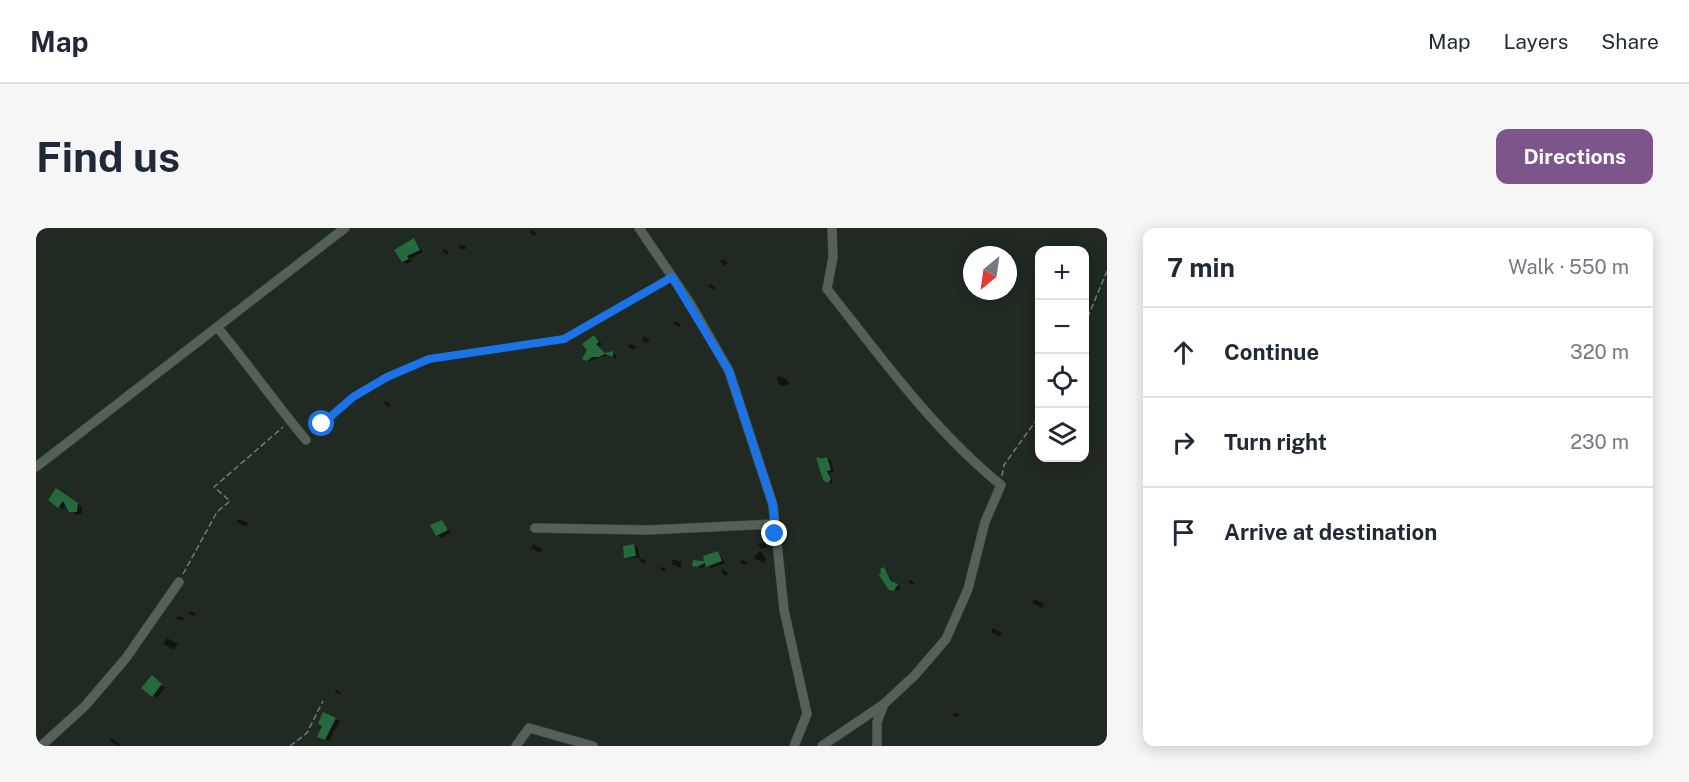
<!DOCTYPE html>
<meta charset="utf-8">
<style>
:root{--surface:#fff;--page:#f6f6f7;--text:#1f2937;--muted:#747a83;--line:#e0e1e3;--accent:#7e558b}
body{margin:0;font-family:"Public Sans",sans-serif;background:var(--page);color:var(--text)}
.controls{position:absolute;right:18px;top:18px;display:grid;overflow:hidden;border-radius:12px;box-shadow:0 3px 15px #0003}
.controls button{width:54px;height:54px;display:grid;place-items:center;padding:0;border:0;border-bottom:2px solid var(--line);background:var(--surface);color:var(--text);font:30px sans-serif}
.compass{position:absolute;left:927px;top:18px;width:54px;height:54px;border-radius:50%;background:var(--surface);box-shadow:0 3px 15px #0003;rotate:209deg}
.stop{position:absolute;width:18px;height:18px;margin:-14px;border:4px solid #1a73e8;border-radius:50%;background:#fff}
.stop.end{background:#1a73e8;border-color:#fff;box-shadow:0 2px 6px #0008}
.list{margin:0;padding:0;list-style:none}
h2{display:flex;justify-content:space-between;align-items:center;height:78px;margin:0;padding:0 24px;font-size:26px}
h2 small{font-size:20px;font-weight:400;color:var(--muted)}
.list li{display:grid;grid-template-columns:39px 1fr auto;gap:18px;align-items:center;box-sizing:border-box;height:90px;padding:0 24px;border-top:2px solid var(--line)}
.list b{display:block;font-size:22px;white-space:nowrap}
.list em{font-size:20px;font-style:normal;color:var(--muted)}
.icon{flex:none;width:33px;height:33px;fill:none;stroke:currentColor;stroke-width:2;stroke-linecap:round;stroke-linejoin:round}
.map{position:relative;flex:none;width:1071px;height:518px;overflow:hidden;border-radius:12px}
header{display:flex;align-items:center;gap:36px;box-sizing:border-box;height:84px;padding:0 30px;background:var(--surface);border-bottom:2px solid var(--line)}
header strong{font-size:28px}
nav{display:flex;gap:33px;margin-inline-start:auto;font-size:21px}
.intro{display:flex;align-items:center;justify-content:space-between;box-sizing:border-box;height:144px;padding:0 36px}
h1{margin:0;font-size:42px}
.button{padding:15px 27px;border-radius:12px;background:var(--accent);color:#fff;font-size:21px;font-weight:700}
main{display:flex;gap:36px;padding:0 36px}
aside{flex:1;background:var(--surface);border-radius:12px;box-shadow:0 3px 15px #0003}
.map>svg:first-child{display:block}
.shadow{fill:#0007}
.building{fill:#25693c}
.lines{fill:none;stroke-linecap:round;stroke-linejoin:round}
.minor-casing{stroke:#3c443e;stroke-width:10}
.path{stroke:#737b75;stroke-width:1.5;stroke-dasharray:6 3;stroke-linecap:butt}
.minor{stroke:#556058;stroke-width:9}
.route{stroke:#1a73e8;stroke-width:8}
</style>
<header>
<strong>Map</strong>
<nav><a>Map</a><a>Layers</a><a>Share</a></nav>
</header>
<div class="intro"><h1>Find us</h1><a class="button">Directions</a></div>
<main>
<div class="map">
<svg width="1071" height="518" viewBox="0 0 1071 518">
<rect width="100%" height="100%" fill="#202922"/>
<g class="shadow">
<polygon points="496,2 501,6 498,8 493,4"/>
<polygon points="378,11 387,24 374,31 376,33 371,36 367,33"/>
<polygon points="423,17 430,18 430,21 424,21"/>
<polygon points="408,21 413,24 410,27 406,22"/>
<polygon points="687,31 692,35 688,38 684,33"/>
<polygon points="674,56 680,60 678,62 672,58"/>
<polygon points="639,93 645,96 643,99 638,96"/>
<polygon points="608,108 614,113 612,115 606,113"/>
<polygon points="559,109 566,116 562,119 570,126 574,124 581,128 580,131 573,127 552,133 548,131"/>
<polygon points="594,116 600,118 598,122 592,119"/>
<polygon points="743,148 751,151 753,156 747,158 743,156 741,150"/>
<polygon points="350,173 355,177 352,179 348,175"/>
<polygon points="791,230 795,233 798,244 793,245 797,253 795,256 788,251"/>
<polygon points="21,262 46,279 46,285 40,287 31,276 27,281 23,278"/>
<polygon points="202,291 212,295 210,299 201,294"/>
<polygon points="406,293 415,305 405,310 401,307"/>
<polygon points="727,314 731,319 725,321 722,316"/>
<polygon points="497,316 506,321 504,325 495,320"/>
<polygon points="598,318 602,320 604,331 610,332 609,336 604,333 603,330 590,329"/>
<polygon points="724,323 730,331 728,335 718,330"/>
<polygon points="682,324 689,335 675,340 671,337 665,340 658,337 658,334 671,335"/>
<polygon points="637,331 645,334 645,340 635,336"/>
<polygon points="705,332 712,334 709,337 704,335"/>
<polygon points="623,339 629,340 630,341 628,344"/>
<polygon points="686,340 692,345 691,348 685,345"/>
<polygon points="848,341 858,355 864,359 864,362 857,362"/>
<polygon points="875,352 879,356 877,357 872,354"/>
<polygon points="998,371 1008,376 1006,380 997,375"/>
<polygon points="155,383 160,386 159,388 152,386"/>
<polygon points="142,388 148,390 146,393 140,390"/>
<polygon points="957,400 966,405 964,409 955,404"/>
<polygon points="131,410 142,416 138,422 127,416"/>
<polygon points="120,452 129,460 121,470 117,467"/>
<polygon points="300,461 305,464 305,466 299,465"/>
<polygon points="918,485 923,486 923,489 917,488"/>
<polygon points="287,486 304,493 293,513 287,511"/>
<polygon points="76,510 84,516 82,518 73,513"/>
</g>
<g class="building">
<polygon points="378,10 384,22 371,28 373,31 366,34 358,22"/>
<polygon points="558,107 563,114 560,116 569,125 577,123 577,129 569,126 563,129 556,129 551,133 546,131 551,122 546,116"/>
<polygon points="783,229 784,231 791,229 795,242 791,243 795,251 792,255 787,252 780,230"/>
<polygon points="20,260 42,275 41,284 33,284 27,273 22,280 12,272"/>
<polygon points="406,292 412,302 400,308 394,297"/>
<polygon points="598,316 600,328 588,330 587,318"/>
<polygon points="682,323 686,333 670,339 669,335 661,339 656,338 657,332 668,333 667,328"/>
<polygon points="848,339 855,353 862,356 858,363 853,362 843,347 845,345 844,341"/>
<polygon points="116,447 126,456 116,469 105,460"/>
<polygon points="287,484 300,490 289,512 281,509 286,498 282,496"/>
</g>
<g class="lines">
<g class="minor-casing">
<g id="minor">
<polyline points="603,0 654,75 693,143 737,277 748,382 771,486 758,518"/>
<path d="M796 0 797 29 791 61C845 129 897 202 965 257L949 294 932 361 910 411 879 447 848 476 841 494V518"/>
<path d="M181 99C212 136 239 175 270 212"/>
<polyline points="0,239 309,0"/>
<polyline points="499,300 612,302 738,296"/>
<polyline points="5,518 49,478 90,430 143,354"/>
<polyline points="480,518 493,500 557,518"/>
<polyline points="786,518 848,476"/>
</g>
</g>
<g class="path">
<polyline points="1048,98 1071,43"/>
<polyline points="276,205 317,169 351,149 393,131 528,111 628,54"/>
<polyline points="966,248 968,237 1004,187"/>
<polyline points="147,346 181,284 194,273 178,259 247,199"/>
<polyline points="254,518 271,505 287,473"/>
</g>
<use href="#minor" class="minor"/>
</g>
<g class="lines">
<polyline class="route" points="286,196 317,169 351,149 393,131 528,111 636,49 693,143 737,277 739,306"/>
</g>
</svg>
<div class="controls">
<button>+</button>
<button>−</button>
<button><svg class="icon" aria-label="locate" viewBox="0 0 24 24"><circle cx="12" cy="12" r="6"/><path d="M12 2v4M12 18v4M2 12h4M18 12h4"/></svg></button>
<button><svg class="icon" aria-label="layers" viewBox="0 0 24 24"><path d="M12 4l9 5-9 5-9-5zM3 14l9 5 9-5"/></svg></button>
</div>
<svg class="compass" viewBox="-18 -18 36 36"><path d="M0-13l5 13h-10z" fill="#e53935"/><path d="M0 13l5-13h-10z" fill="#747a83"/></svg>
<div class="stop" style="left:286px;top:196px"></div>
<div class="stop end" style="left:739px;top:306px"></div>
</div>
<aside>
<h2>7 min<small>Walk · 550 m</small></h2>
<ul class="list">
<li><svg class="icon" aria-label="ahead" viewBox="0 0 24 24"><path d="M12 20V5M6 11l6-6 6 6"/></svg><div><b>Continue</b></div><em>320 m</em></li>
<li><svg class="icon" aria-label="right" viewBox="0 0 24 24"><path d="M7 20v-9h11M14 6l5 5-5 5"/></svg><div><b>Turn right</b></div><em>230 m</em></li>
<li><svg class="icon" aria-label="arrive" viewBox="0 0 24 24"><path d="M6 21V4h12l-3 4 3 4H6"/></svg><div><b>Arrive at destination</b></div></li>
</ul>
</aside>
</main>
